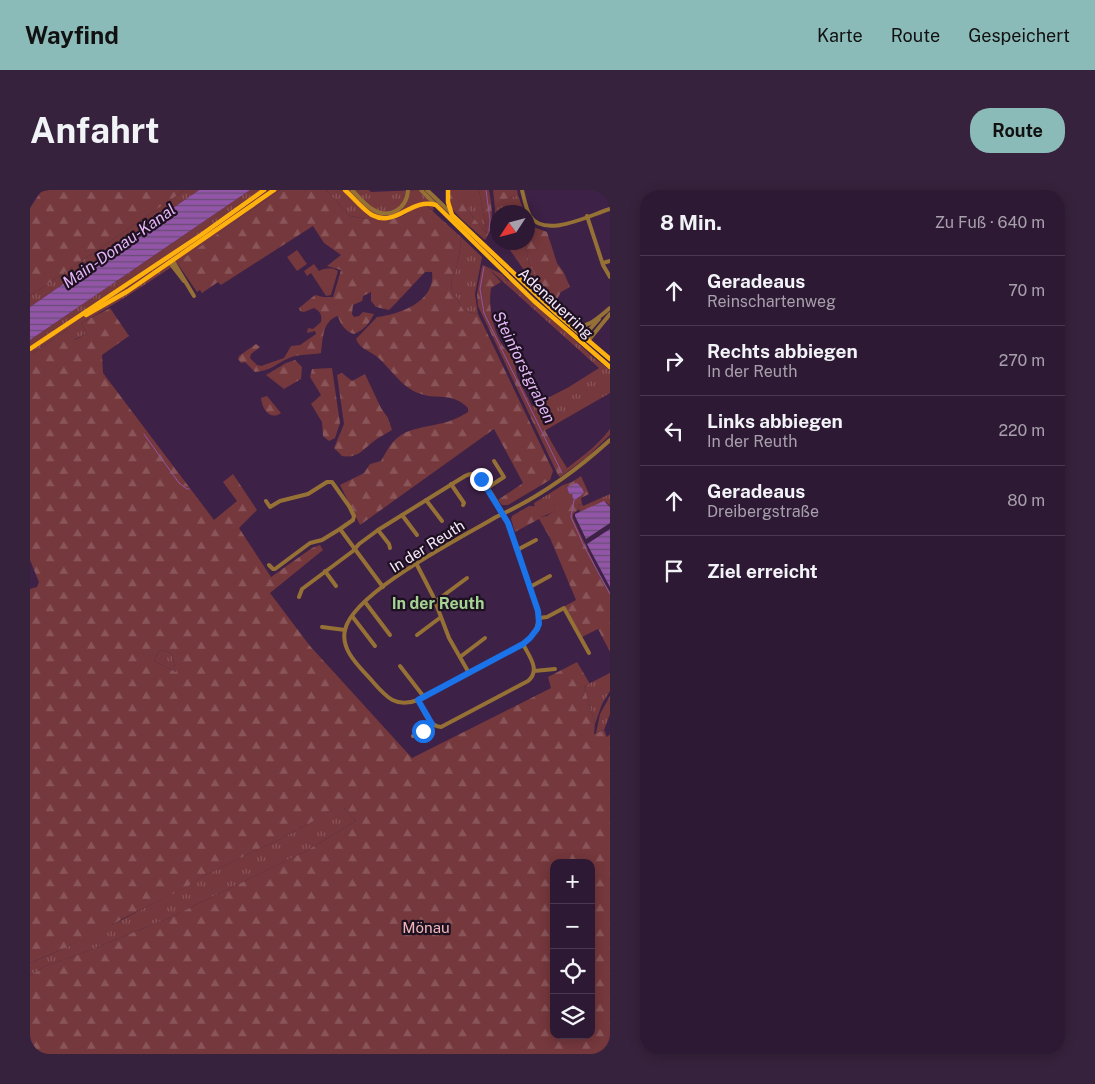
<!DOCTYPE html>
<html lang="de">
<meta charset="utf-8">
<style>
:root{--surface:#2e1934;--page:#36223c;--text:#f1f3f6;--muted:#a7a0ac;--line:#49384f;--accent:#8bbbb9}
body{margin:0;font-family:"Public Sans",sans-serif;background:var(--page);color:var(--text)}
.controls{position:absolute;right:15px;bottom:15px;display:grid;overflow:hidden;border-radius:10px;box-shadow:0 2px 12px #0003}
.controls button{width:45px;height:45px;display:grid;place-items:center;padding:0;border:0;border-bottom:1px solid var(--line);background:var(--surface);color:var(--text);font:25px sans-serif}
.compass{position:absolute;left:460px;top:15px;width:45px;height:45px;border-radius:50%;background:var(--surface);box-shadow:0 2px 12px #0003;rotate:234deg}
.stop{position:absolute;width:15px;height:15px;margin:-11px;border:4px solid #1a73e8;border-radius:50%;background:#fff}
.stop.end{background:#1a73e8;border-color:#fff;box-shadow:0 1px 5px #0008}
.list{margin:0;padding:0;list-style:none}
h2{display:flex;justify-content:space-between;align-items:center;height:65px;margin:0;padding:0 20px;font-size:21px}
h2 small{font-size:16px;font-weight:400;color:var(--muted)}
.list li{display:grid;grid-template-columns:32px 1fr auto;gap:15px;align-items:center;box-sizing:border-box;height:70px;padding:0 20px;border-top:1px solid var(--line)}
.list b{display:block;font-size:19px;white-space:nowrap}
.list p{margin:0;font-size:16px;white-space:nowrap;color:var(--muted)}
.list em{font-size:16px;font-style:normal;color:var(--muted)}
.icon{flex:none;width:28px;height:28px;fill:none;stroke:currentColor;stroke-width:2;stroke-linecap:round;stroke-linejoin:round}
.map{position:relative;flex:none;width:580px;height:864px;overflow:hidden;border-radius:20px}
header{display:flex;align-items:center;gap:30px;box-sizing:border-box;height:70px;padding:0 25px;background:var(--accent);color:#111}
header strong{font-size:24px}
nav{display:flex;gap:28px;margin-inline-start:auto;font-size:18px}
.intro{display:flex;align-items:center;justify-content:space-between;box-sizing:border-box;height:120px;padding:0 30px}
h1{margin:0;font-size:35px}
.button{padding:12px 22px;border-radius:20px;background:var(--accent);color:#111;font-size:18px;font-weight:700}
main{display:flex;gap:30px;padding:0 30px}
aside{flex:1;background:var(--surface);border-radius:20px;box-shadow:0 2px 12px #0003}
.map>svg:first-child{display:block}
.grass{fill:url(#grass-tufts)}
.forest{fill:url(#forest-firs);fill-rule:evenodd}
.garden{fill:#75383c}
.water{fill:url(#water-rules)}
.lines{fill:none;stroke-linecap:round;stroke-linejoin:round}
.stream{stroke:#9255a7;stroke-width:1}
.minor{stroke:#967136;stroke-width:4}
.major{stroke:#ffb20e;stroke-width:4.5}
.route{stroke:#1a73e8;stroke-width:6}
.labels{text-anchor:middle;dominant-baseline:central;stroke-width:4.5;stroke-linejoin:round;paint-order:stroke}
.street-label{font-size:15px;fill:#f8eafd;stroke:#1d1121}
.park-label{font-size:15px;fill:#f0b7b8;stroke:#1d1121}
.water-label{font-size:16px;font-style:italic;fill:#e6b7f7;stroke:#1d1121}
.neighbourhood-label{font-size:16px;font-weight:bold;fill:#a4d393;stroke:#1d1121}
</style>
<header>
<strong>Wayfind</strong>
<nav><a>Karte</a><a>Route</a><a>Gespeichert</a></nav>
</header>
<div class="intro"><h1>Anfahrt</h1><a class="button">Route</a></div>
<main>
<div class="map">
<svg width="580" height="864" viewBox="0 0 580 864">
<defs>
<pattern id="grass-tufts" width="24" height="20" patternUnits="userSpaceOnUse" patternTransform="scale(1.25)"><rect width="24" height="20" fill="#75383c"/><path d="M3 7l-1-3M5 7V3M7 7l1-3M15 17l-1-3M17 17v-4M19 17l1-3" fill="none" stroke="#895559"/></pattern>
<pattern id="forest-firs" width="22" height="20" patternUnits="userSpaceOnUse" patternTransform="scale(1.25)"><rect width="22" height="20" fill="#75383c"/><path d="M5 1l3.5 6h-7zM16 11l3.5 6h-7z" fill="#895559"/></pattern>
<pattern id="water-rules" width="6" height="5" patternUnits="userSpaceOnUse" patternTransform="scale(1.25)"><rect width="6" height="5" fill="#9255a7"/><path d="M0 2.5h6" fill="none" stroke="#6a4d75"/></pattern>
</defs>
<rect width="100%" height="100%" fill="#3d2146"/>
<g class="grass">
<polygon points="155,0 169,0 0,117 0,106"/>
<path d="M220 0H250C185 46 121 95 51 133L57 143 44 150 37 140 0 165V150Z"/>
<polygon points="296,0 339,0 341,2 388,0 401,12 404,21 397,16 380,19 371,27 362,29 349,31 320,26"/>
<path d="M436 0H449L457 44C448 32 430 17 436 0Z"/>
<polygon points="488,5 494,22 468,22 467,41 465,37 465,18 472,11"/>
<polygon points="431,47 452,67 445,104 448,124 434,121 421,98 422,88 426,80 430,60"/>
<polygon points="475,53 495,53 499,74 504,82 501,90"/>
<polygon points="453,75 472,84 478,91 480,90 564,168 580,180 580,203 514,241 502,216 539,197 569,178 459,79 452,76"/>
<path d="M580 239V245L556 268 530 287 528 285C547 270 566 258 580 239Z"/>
<path d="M533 295 537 297 539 304H542L544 311C530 315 523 324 511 327L505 320 504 313Z"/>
<polygon points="580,304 580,316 576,312 550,322 548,315 552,314 553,316"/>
<polygon points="133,460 142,464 146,482 124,471 128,462"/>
<polygon points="580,483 580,501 572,514 565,534 554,496"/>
<polygon points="580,506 580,524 574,540 566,543 570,524"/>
<path d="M305 617H313L326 631 276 661 141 727 53 763 15 776 0 786V773C53 752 103 723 154 698 162 694 169 688 177 684 220 663 265 644 305 617Z"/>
</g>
<g class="forest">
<polygon points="12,0 155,0 0,106 0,18"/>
<path d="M250 0H296L320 26C336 29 352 32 368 28 380 24 382 15 397 16L431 47 430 60 426 80 422 88 421 98 434 121 448 124 523 281 520 290 478 315H472L468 310 493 293 464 239 330 335 310 295 334 283 340 274 351 271C355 264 359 256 364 251 376 238 393 238 408 234 419 232 428 228 438 222V218C422 202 409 210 391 204 371 198 361 178 346 166 338 160 330 159 326 149L347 127C371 124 406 111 402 82H395L366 113 359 120 346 117 341 111V102L333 106 332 111 323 115 322 124 324 127 329 126 333 122 344 124C339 134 334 140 324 144 316 142 310 134 308 126 292 131 293 149 291 163 281 165 268 164 259 168 246 174 240 181 225 182L215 172 211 173 208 169 209 166 226 154 230 157 221 164 220 168 227 175 231 176 254 168 261 156 270 155 286 144 285 141 277 143 278 138 283 139 291 132C292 125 291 122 284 118L274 122 270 121 269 118 285 105 293 107H303L311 80 297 76 311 65 294 53 283 36 191 95 188 92 172 103 170 100 167 102 147 73Z"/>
<path d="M420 0H437C430 17 447 31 457 44L449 0H459C462 17 465 36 455 50 447 42 421 23 419 12 419 8 420 4 420 0Z"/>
<polygon points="463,0 487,0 488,5 472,11 465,18"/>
<polygon points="499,33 506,38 517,42 527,73 534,83 540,97 531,102 525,113 501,90 504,82 499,74 495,53 498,52 498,34"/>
<path d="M452 76 459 79 471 92 461 98C458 118 463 139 473 156 476 160 479 162 481 165 486 172 485 183 489 190 504 221 519 249 537 278L528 285 448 116 447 104Z"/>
<path d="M80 118 99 146 72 165 73 183 184 330 207 311 193 292 203 284 227 320 209 338 241 387 282 358 290 355 293 360 240 403 280 456 382 568 521 498 518 487 547 472 560 494 554 496 565 534 564 544 574 540 577 547 580 544V864H0V786L15 776 53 763 141 727 276 661 326 631 313 617H305L289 628 250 649 175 685 155 698 92 729 65 745 0 773V399L7 397 9 392 0 370V165L37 140 45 150 57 143 51 133ZM133 460 142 464 146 482 124 471 128 462ZM524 673H561V845H524Z"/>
<polygon points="265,170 272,177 271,189 254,199 236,185 256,173"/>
<polygon points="302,178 310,233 305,248 299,251 293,246 292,232 281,214 291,205 280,187 282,179"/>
<path d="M312 183 322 191 335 184 351 218 358 228 362 240C356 244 349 247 344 251 333 259 328 269 312 266L304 258 314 234 307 185Z"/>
<path d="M237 206 251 223C240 231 232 219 231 208Z"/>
<polygon points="551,286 559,304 551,308 552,314 548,315 549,319 543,324 543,328 570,386 580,402 580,462 568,439 552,447 535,416 546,410 520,348 509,329 485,342 481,329 482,326 499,316 504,316 511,327 517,326 533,314 549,308 541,296 537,297 533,295 542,292"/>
</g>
<g class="garden">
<polygon points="267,60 277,74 267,81 257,67"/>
<path d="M284 74 289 81C295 78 302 77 308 81L301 105 296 106 281 83 277 86 274 81Z"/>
</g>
<g class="water">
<polygon points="169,0 220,0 0,150 0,117"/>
<polygon points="547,293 552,298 554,303 544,311 542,304 539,304 537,297"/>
<polygon points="574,311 580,317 580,333 556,349 545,326 545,324"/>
<polygon points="580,339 580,397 557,354"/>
</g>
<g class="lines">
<g class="stream">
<polyline points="456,0 460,30 459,41"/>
<polyline points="454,77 450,99 454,123 532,283"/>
<polyline points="114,244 149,293 157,299 159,299"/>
<polyline points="544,310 541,327 553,354 580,404"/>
</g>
<g class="minor">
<path d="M322 0C328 6 334 14 342 19 359 30 377 19 378 0"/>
<polyline points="391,0 406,15"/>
<polyline points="397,0 421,23"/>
<path d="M492 0C494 8 496 19 500 26 515 49 560 25 580 19"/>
<polyline points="557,26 573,75 580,87"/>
<polyline points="143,71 164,106"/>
<polyline points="140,73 154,91"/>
<polyline points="573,73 580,71"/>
<path d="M541 136C557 140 569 127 580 118"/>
<polyline points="553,147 569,129"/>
<polyline points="558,151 580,124"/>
<polyline points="421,294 434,313 433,315"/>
<polyline points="457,298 474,287 464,271"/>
<polyline points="396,310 412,331"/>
<polyline points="236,311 240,317 250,311 278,304 297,292 302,292 319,316 324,326 323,330 310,339 292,350 280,353 245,379 243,379 239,375"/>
<polyline points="372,325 387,345"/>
<polyline points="310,339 353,397"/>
<polyline points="348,340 359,354 360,358"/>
<polyline points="487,360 506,350"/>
<polyline points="386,373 403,406 419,448 439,483"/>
<polyline points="295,381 306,396"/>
<polyline points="500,397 520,386"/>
<path d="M269 407 272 399 323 361 329 354 348 340 435 286C439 284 442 283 446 285 456 290 472 322 478 333L506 414C511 432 508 443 493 454L388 510C366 518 357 508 343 492 331 478 310 461 315 440 323 402 433 347 466 327 508 308 546 281 580 250"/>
<polyline points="406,411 437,388"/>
<polyline points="335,412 360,445"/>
<polyline points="322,426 345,456"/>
<polyline points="509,428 517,427 534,418 559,463"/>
<polyline points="292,437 315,440"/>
<polyline points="387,445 411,427"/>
<polyline points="430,467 455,448"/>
<polyline points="370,476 394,507"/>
<polyline points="504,481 525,479"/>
<path d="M388 510C394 521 398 536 411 537L498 491C511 480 499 466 493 454"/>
<polyline points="383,546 390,543 402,534"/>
</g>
<g class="major">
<path d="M315 0C324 8 332 19 342 25 366 38 381 7 406 15L504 111 580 177"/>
<polyline points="418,0 418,12 422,25 526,123 580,169"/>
<polyline points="56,125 98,101 244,0"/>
<polyline points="0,159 171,45 234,0"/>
</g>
</g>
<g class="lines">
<polyline class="route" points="393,541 402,534 388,510 493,454 500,448 507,439 509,434 508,421 478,333 451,289"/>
</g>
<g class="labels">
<g class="street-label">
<text transform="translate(526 113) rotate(43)">Adenauerring</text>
<text transform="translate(397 356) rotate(-32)">In der Reuth</text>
</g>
<g class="park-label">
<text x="396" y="737">Mönau</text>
</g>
<g class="water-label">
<text transform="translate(89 56) rotate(-35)">Main-Donau-Kanal</text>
<text transform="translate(494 177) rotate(64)">Steinforstgraben</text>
</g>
<g class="neighbourhood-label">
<text x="408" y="413">In der Reuth</text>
</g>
</g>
</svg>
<div class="controls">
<button>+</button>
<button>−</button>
<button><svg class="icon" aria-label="locate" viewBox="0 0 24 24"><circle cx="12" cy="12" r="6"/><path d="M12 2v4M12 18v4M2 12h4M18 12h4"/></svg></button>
<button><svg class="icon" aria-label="layers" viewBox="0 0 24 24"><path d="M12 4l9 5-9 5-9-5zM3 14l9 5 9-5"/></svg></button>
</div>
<svg class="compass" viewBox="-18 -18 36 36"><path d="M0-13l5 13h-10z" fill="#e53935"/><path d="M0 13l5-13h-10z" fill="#a7a0ac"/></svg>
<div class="stop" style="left:393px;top:541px"></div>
<div class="stop end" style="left:451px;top:289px"></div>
</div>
<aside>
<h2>8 Min.<small>Zu Fuß · 640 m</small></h2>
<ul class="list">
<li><svg class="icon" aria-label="ahead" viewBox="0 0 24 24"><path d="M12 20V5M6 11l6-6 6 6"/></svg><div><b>Geradeaus</b><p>Reinschartenweg</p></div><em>70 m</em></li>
<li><svg class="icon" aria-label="right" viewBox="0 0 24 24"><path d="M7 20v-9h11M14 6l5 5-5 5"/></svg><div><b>Rechts abbiegen</b><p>In der Reuth</p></div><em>270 m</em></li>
<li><svg class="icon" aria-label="left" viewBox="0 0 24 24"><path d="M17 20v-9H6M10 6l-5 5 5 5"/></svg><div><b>Links abbiegen</b><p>In der Reuth</p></div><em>220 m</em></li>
<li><svg class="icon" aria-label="ahead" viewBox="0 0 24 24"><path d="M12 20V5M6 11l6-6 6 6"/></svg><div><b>Geradeaus</b><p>Dreibergstraße</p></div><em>80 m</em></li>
<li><svg class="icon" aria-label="arrive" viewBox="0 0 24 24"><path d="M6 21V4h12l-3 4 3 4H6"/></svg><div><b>Ziel erreicht</b></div></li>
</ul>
</aside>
</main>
